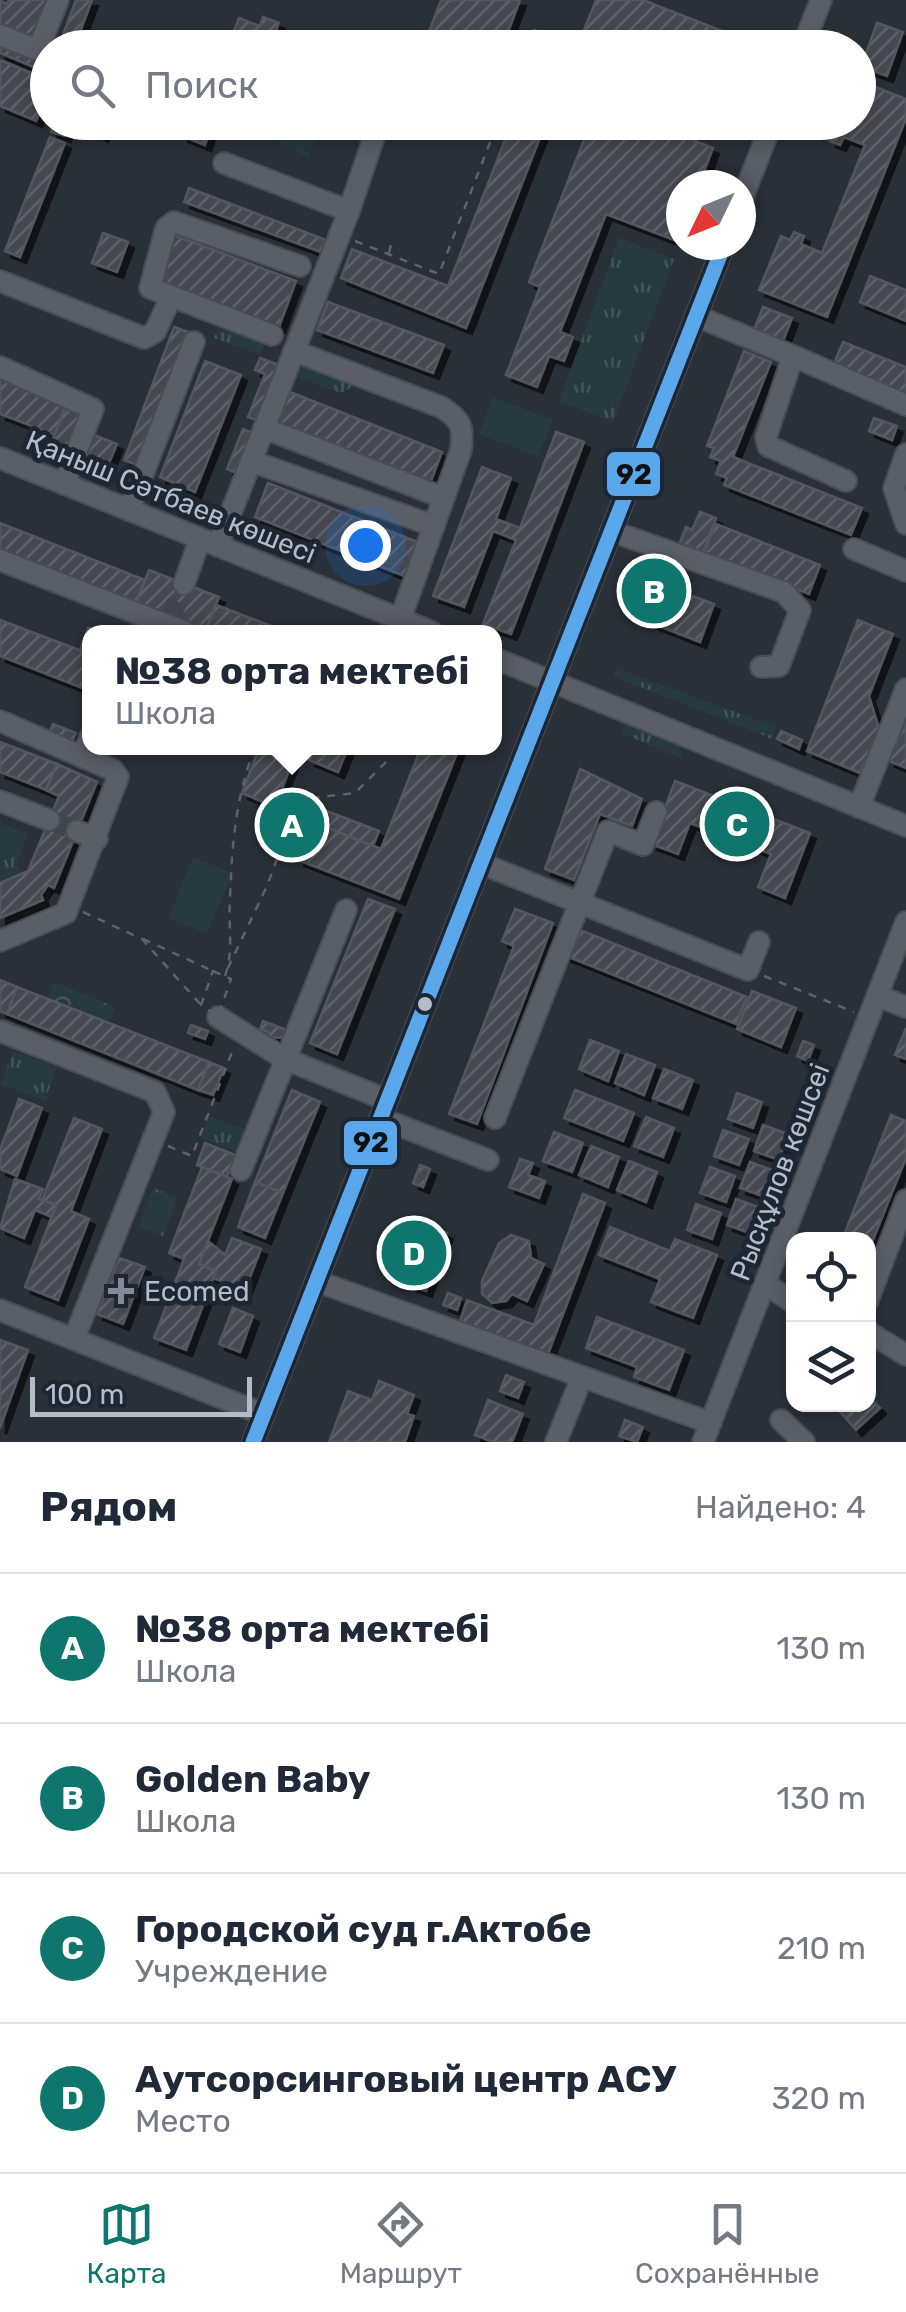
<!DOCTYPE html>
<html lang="ru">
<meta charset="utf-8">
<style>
:root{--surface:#fff;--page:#f2f2f3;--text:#1f2937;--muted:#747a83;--line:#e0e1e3;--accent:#0f766e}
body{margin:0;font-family:Rubik,sans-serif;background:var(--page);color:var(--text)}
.controls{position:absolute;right:30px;bottom:30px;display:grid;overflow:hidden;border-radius:20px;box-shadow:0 5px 15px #0003}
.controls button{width:90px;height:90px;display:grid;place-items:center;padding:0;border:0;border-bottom:2px solid var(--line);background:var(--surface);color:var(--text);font:50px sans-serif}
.compass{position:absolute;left:666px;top:170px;width:90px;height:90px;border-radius:50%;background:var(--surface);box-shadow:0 5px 15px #0003;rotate:227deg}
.scale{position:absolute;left:30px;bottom:25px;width:222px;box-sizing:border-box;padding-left:10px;border:5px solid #b4bcc9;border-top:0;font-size:28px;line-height:35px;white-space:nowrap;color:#b4bcc9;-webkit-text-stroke:8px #1d2633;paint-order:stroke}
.you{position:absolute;left:365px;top:545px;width:35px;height:35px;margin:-25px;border:8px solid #fff;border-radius:50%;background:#1a73e8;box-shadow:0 0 0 15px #1a73e833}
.badge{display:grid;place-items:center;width:65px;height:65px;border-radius:50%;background:var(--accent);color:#fff;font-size:32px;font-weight:700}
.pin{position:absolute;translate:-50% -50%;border:5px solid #fff;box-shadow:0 2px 10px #0006}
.popup{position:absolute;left:82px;top:625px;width:420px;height:130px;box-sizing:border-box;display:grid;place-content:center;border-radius:20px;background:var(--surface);filter:drop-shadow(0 2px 8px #0005);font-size:32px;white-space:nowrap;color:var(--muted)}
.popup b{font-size:38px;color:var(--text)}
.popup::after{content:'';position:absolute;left:50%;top:100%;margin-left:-20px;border:20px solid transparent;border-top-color:var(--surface)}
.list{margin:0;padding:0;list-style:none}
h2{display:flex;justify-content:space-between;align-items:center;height:130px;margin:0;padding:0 40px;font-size:42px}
h2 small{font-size:32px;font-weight:400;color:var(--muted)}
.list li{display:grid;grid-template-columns:65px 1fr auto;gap:30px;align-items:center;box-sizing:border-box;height:150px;padding:0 40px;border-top:2px solid var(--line)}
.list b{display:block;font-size:38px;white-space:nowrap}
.list p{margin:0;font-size:32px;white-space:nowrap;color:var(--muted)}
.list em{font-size:32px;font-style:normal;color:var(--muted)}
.icon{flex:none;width:55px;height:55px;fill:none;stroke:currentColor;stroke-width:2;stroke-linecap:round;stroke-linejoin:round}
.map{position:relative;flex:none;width:906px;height:1442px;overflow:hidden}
.search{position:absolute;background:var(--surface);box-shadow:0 5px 15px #0003;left:30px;right:30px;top:30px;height:110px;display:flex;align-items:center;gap:25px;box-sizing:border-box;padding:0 35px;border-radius:55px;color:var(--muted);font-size:38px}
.sheet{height:730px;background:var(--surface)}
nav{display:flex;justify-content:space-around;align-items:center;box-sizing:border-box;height:140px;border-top:2px solid var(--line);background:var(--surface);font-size:28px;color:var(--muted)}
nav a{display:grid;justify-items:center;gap:5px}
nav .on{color:var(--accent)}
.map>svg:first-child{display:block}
.grass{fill:url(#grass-tufts)}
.forest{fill:url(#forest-crowns)}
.pitch{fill:#273a3e}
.building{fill:url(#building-hatch);stroke:#52575f;stroke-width:2.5;filter:url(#shadow)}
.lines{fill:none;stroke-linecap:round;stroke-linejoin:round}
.minor-tunnel{stroke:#3f454e;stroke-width:20;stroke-dasharray:20 10;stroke-linecap:butt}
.minor-casing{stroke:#484c53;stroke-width:24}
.path{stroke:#5d636a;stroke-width:2.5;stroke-dasharray:8 8;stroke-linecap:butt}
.minor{stroke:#5a5e66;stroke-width:20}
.bus-1-casing{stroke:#1d2633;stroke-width:22}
.bus-1{stroke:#5aa8eb;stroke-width:15}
.bus-dot{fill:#b4bcc9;stroke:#1d2633;stroke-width:4}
.poi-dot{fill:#848b96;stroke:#1d2633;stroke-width:4}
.labels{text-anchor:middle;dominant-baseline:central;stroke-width:10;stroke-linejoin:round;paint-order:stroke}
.street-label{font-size:28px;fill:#b4bcc9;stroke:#1d2633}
.poi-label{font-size:28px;fill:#b4bcc9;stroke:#1d2633;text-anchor:start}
.line-badge{stroke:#1d2633;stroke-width:4}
.pale-badge-label{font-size:28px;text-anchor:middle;font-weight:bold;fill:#111}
</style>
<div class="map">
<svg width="906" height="1442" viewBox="0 0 906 1442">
<defs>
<pattern id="grass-tufts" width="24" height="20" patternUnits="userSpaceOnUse" patternTransform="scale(2.5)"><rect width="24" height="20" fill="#273a3e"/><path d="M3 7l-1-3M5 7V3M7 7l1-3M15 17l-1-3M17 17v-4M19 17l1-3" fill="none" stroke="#445559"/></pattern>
<pattern id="forest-crowns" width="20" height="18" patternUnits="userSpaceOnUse" patternTransform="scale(2.5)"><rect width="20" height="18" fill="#273a3e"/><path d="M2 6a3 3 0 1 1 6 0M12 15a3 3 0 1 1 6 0" fill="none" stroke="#445559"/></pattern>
<pattern id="building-hatch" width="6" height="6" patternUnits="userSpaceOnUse" patternTransform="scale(2.5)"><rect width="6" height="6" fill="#444950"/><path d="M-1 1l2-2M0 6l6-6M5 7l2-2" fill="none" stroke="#5d6168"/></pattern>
<filter id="shadow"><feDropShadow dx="6" dy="6" stdDeviation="0" flood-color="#0009"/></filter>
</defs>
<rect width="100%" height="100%" fill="#2a3038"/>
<g class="grass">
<polygon points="619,238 674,259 613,422 559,401"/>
<polygon points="219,324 265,341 260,355 214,338"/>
<polygon points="299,362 370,386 369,391 352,387 341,393 291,375"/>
<polygon points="616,668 776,727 772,739 613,676"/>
<polygon points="625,725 680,747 683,759 621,733"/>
<polygon points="0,823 28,834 16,865 21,874 0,883"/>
<polygon points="13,1051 57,1067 45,1100 1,1084"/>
<polygon points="209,1116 246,1130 237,1152 201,1138"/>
<polygon points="153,1188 178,1197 163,1236 139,1227"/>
</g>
<polygon class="forest" points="54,982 115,1007 109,1023 47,999"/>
<g class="pitch">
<polygon points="287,123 322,123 308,157 278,144"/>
<polygon points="493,397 553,420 538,457 479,434"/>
<polygon points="193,857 232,873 207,934 168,918"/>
</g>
<g class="building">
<polygon points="9,0 49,0 33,41 0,28 0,1 7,4"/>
<polygon points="76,0 92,0 74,48 63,48 59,46"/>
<polygon points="441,0 520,0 502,48 423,48"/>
<polygon points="596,0 643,0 740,38 736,48 614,48 582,35"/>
<polygon points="263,17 279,23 269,48 227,48 239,18 260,26"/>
<polygon points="877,23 903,32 887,76 861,67"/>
<polygon points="0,41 48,60 48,73 0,53"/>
<polygon points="0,60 48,80 48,94 36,121 0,106"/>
<polygon points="858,80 906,99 906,118 827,317 759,290 781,236 790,240 794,232 804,236 801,244 822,253 865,145 844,137 840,145 830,141 834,132 824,128 827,122 858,122"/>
<polygon points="55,122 69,122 65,136 51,132"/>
<polygon points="79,122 108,122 102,136"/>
<polygon points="172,122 213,122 205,145 182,136 184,130"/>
<polygon points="512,122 546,122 466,328 341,278 352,249 448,286"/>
<polygon points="547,122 647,122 713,148 699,185 681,185 677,241 606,214 560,332 573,337 564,361 549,356 537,387 506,375 540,287 529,282 585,137"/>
<polygon points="50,137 65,143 20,257 5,251"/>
<polygon points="189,188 334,243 329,255 184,202"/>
<polygon points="103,233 128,242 117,272 92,263"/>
<polygon points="174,235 296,281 279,327 157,281"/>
<polygon points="870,276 906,290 906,321 860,302"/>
<polygon points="328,302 444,345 433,373 317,330"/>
<polygon points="763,307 792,318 781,346 752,335"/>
<polygon points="174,327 188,332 137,465 124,460"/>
<polygon points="843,342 906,367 906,395 833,366"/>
<polygon points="744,351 771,362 733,457 862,508 851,535 724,485 727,478 716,474 721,461 710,457 714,448 707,446"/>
<polygon points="260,358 284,367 262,422 248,417 265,374 255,370"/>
<polygon points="205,361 241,375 195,492 160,477"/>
<polygon points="0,379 66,406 55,435 0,414"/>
<polygon points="290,392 442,452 429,486 277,425"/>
<polygon points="66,406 87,414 73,449 52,441"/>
<polygon points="874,418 897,426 892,440 869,431"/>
<polygon points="243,429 257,435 241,475 227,469"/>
<polygon points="556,432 584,442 511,634 483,624 516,540 493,531 464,607 433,596 482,467 511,478 496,519 520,528"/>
<polygon points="91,434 117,444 106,470 81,460"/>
<polygon points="268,483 420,543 407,577 255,517"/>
<polygon points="700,512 716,518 702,556 678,547 686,527 692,530"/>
<polygon points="0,523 145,580 135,606 0,554"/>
<polygon points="716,524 820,565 809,594 704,553"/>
<polygon points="149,570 219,597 205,632 135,606"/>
<polygon points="647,579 714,604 700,642 633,616 638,588 643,590"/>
<polygon points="216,605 287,632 205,632"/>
<polygon points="0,620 90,654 90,691 0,656"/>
<polygon points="858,620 893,634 869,696 879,729 860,773 807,751"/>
<polygon points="88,628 99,632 90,632 90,654 80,651"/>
<polygon points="906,719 906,768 889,761"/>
<polygon points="53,724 76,733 70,747 47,738"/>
<polygon points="781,731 802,740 799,749 777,739"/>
<polygon points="0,742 57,764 46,790 0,772"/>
<polygon points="259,748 296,752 275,807 242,793"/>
<polygon points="315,748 348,748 338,772 309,760"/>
<polygon points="421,748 459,748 399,899 298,860 312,822 381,849"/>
<polygon points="57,764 97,782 54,888 48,885 41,895 43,900 0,918 0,883 28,871 59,796 46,790"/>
<polygon points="580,769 642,799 632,826 600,814 574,880 545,869"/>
<polygon points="675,781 810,833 785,898 758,887 771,854 690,823 678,854 651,844"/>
<polygon points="319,808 379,831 373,846 313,822"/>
<polygon points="368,899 395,909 337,1054 310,1043"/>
<polygon points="515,909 553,923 477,1124 449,1114 514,946 502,941"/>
<polygon points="575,928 747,997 736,1024 564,955"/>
<polygon points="0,980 17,987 7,1014 0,1011"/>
<polygon points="17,987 209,1062 198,1090 7,1014"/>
<polygon points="752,991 796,1008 781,1047 737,1029"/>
<polygon points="263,1021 287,1030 284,1038 267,1037 268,1032 260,1029"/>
<polygon points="191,1025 208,1031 205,1039 188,1033"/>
<polygon points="906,1028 906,1059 895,1055"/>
<polygon points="590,1040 619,1051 608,1081 579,1069"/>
<polygon points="803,1041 814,1045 808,1061 797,1056"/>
<polygon points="626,1054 655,1065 644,1095 615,1083"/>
<polygon points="209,1062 224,1068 213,1095 198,1090"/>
<polygon points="664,1069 693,1080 682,1109 653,1098"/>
<polygon points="292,1090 320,1102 283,1193 255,1182"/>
<polygon points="575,1090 634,1113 623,1141 564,1118"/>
<polygon points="737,1093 762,1102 753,1128 728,1119"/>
<polygon points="19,1099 42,1108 17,1176 0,1169 0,1150"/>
<polygon points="891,1115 906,1121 906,1158 868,1252 868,1240 842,1240"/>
<polygon points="646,1117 674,1128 663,1157 634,1146"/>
<polygon points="74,1118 102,1129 71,1211 89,1219 58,1300 25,1287 56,1205 42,1200"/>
<polygon points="763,1125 788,1134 779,1160 754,1151"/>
<polygon points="723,1130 749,1139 739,1165 714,1156"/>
<polygon points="554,1132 583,1143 572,1172 543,1161"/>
<polygon points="205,1143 235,1155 227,1177 197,1165"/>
<polygon points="591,1146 619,1157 608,1187 579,1175"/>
<polygon points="520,1159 533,1163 528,1175 545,1181 539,1198 509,1187"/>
<polygon points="629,1161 657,1172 646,1202 617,1190"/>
<polygon points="750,1162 775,1171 766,1197 740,1188"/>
<polygon points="420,1165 430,1169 423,1187 413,1183"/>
<polygon points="202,1167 232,1179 199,1264 216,1271 186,1350 154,1338 184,1259 169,1253"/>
<polygon points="710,1167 735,1176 726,1202 700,1193"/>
<polygon points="15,1179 43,1189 39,1199 56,1205 52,1217 35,1210 24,1238 0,1228"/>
<polygon points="255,1182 283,1193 265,1238 238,1227"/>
<polygon points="583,1194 605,1203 548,1354 460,1321 467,1300 534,1325"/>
<polygon points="736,1199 761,1208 752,1234 727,1225"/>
<polygon points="696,1204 721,1213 712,1239 687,1230"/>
<polygon points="406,1218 447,1233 426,1291 386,1276 393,1255 386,1252 392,1234 399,1237"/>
<polygon points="610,1227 670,1251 675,1239 717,1255 693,1318 651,1302 660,1279 599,1255"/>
<polygon points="511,1235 529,1241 531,1258 544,1264 527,1301 512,1294 506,1301 492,1303 482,1294 482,1281 499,1243"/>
<polygon points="232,1238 261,1249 245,1290 213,1278 216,1271 199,1264 208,1241 225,1255"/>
<polygon points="119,1258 145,1267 123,1324 97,1314"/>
<polygon points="448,1293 461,1298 457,1310 443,1305"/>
<polygon points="233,1308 253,1316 240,1352 219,1344"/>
<polygon points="597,1317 684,1350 669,1390 634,1377 637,1367 586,1348"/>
<polygon points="0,1340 28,1350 0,1428"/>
<polygon points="506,1375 524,1382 518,1398 500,1391"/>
<polygon points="379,1381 414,1395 407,1414 414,1416 405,1442 329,1442 348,1391 372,1400"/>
<polygon points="868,1396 880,1408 856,1430 833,1404 868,1404"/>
<polygon points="488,1400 523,1414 512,1442 493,1442 475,1435"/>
<polygon points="625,1420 643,1427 637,1442 619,1436"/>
</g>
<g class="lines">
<g class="minor-tunnel">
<polyline points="170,620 184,584"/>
<polyline points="49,820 77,831"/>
</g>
<g class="minor-casing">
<g id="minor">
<polyline points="0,35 38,50 58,0"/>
<polyline points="802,48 821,0"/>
<polyline points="224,163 349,211"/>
<polyline points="741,202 772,122"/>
<polyline points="0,281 144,338 155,332 170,299"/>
<polyline points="696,316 793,356 766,437 768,446 846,481"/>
<polyline points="272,335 150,288 166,228 174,222 300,266"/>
<path d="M294 351 441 407C461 419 464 427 461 450L400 620"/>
<polyline points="793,356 906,405"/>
<polyline points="0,367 93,409 64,484"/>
<polyline points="264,428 444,498"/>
<polyline points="906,454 894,488 906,524"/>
<polyline points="0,458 432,632"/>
<polyline points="251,461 434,526"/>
<polyline points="129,510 194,342"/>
<polyline points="611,531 784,592 800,610 779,666 761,667"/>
<polyline points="218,546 349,211 379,122"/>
<polyline points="854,549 906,571"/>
<polyline points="0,560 185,632"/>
<polyline points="184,584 200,539"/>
<polyline points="494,658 906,826"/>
<polyline points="0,721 113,770 118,777 66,913 0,941"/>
<polyline points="82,757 90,737"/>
<polyline points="0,801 49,820"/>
<polyline points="859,807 906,689"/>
<polyline points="77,831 97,839"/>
<polyline points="480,863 748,970 759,942"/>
<polyline points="878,996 906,1007"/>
<polyline points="218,1017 285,1059 387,1100"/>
<polyline points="0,1031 155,1092 164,1112 74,1339"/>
<polyline points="380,1118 488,1160"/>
<polyline points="495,1118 608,831 643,845 656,812"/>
<polyline points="241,1170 346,910"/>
<polyline points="316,1281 711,1423"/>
<polyline points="766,1284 794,1303"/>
<polyline points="868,1300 906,1200"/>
<polyline points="0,1310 263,1414"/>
<polyline points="868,1332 906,1355"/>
<polyline points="781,1420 804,1442"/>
<polyline points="253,1442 724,245"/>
<polyline points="556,1442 582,1377"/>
<polyline points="703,1442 906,922"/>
</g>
</g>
<g class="path">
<polyline points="527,48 534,30 576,48"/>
<polyline points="727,122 737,126"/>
<polyline points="355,241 439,274 498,122"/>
<polyline points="389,253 392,240"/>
<polyline points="83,912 142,939 201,1005"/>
<polyline points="143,939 213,971"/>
<polyline points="228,968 267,886 295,810 312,798 355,793 387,761 393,748"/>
<polygon points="213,971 231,979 218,1017 201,1005"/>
<path d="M225 976C234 951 228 925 230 899 232 846 235 798 255 748"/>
<polyline points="764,976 854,1012"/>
<polyline points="168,1146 192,1156 234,1047"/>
</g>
<use href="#minor" class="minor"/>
<g class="bus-1-casing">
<polyline id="bus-1" points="253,1442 724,245"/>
</g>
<use href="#bus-1" class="bus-1"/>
</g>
<circle class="bus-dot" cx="425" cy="1004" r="9"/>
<path class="poi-dot" d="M116 1276h10v10h10v10h-10v10h-10v-10h-10v-10h10z"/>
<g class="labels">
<g class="street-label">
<text transform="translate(171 497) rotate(22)">Қаныш Сәтбаев көшесі</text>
<text transform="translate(780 1172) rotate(-69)">Рысқұлов көшсеі</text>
</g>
<g class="poi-label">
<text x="144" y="1291">Ecomed</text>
</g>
</g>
<g class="line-badge">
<rect x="605" y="450" width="57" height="48" rx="10" fill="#5aa8eb"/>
<rect x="342" y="1119" width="57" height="48" rx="10" fill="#5aa8eb"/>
</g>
<g class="pale-badge-label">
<text x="634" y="484">92</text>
<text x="371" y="1152">92</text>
</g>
</svg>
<div class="controls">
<button><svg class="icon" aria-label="locate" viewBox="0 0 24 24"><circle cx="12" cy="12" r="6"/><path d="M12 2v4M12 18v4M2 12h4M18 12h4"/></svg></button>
<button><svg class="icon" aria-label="layers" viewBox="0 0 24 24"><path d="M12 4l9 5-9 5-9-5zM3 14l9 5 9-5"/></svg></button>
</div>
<svg class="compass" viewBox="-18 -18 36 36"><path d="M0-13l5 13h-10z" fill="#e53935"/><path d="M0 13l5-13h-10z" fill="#747a83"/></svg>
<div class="scale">100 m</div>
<div class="you"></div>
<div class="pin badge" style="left:292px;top:825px">A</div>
<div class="popup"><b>№38 орта мектебі</b>Школа</div>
<div class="pin badge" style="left:654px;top:591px">B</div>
<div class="pin badge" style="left:737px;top:824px">C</div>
<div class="pin badge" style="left:414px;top:1253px">D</div>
<div class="search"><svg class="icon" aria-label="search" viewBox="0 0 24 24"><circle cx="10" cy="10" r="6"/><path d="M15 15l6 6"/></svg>Поиск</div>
</div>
<section class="sheet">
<h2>Рядом<small>Найдено: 4</small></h2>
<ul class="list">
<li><span class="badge">A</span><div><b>№38 орта мектебі</b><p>Школа</p></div><em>130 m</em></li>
<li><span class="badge">B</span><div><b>Golden Baby</b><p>Школа</p></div><em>130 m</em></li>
<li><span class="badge">C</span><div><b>Городской суд г.Актобе</b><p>Учреждение</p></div><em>210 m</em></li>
<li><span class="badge">D</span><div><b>Аутсорсинговый центр АСУ</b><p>Место</p></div><em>320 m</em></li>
</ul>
</section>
<nav>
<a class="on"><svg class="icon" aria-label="map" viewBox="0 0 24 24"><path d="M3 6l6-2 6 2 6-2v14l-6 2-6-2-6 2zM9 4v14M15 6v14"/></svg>Карта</a>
<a><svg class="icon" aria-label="directions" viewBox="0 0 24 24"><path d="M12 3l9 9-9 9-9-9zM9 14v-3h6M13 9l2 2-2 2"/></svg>Маршрут</a>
<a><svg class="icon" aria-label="saved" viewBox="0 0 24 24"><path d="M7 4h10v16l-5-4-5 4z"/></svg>Сохранённые</a>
</nav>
